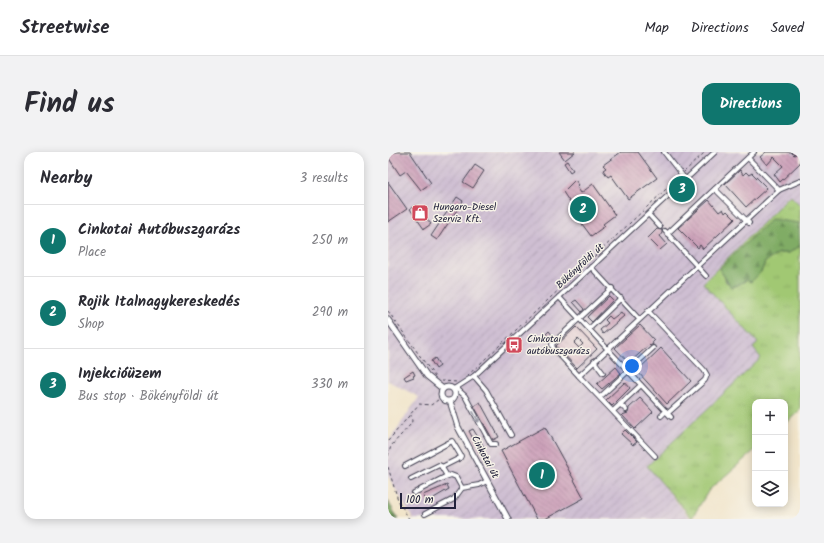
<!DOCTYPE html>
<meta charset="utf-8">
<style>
:root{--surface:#fff;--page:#f2f2f3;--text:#2b2b33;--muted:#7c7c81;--line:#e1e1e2;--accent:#0f766e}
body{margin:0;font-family:Kalam,sans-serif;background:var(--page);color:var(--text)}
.controls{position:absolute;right:12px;bottom:12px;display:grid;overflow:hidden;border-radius:8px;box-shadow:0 2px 10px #0003}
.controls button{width:36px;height:36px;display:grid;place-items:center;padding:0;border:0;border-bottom:1px solid var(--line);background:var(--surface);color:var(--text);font:20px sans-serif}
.scale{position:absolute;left:12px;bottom:10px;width:56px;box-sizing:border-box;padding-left:4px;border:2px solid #22223b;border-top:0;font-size:11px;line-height:14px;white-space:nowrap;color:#22223b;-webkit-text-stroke:3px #f7f3e8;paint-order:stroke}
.you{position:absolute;left:244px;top:214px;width:14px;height:14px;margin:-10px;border:3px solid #fff;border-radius:50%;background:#1a73e8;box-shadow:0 0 0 6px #1a73e833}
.badge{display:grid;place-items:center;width:26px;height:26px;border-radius:50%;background:var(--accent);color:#fff;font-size:13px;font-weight:700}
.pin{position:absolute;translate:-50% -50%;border:2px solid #fff;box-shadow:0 1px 4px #0006}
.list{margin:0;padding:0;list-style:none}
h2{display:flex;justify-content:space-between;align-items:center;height:52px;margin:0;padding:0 16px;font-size:17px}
h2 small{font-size:13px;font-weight:400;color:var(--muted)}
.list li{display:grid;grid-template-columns:26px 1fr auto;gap:12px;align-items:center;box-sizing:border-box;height:72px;padding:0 16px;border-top:1px solid var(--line)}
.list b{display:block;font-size:15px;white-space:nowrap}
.list p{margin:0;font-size:13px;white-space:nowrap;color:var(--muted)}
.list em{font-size:13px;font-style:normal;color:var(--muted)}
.icon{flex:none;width:22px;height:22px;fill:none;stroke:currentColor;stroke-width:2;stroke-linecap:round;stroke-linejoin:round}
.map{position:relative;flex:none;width:412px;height:367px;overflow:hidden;border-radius:12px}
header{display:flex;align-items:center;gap:24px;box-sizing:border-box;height:56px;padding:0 20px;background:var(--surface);border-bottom:1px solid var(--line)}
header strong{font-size:19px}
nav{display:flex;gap:22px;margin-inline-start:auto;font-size:14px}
.intro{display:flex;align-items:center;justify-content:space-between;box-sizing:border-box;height:96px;padding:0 24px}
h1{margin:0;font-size:28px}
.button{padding:10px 18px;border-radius:12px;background:var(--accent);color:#fff;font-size:14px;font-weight:700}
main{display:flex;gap:24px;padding:0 24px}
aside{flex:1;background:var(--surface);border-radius:12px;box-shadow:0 2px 10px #0003}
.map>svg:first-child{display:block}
.industrial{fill:url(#industrial-furrows)}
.grass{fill:url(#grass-tufts);stroke:#627557}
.forest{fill:url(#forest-firs);stroke:#516750}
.building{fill:url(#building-back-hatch);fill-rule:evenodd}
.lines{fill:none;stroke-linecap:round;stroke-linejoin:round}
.minor-casing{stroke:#413f50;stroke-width:6}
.major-casing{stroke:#413f50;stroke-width:7}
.path{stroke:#413f50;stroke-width:1;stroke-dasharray:3 3;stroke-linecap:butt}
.minor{stroke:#fff;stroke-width:4}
.major{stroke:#fff;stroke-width:5}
.oneway{stroke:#9c9ca7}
.labels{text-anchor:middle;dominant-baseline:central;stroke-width:3;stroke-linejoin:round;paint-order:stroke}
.poi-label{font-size:10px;fill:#22223b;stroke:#f7f3e8;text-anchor:start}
.street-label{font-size:10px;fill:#22223b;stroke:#f7f3e8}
</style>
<header>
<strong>Streetwise</strong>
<nav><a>Map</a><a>Directions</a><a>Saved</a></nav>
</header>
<div class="intro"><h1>Find us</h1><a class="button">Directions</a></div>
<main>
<aside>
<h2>Nearby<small>3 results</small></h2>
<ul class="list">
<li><span class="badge">1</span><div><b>Cinkotai Autóbuszgarázs</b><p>Place</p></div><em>250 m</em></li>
<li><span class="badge">2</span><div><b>Rojik Italnagykereskedés</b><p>Shop</p></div><em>290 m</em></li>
<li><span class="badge">3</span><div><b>Injekcióüzem</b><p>Bus stop · Bökényföldi út</p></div><em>330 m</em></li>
</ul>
</aside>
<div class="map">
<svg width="412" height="367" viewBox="0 0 412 367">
<defs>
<pattern id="industrial-furrows" width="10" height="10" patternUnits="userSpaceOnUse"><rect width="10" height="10" fill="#cebed2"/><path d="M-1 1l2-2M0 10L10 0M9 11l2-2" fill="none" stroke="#b1a3b5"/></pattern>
<pattern id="grass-tufts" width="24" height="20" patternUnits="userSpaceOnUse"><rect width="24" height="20" fill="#a1c873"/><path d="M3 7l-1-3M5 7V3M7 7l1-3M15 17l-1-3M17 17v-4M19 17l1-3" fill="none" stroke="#8aac64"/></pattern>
<pattern id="forest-firs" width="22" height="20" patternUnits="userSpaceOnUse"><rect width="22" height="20" fill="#80ac65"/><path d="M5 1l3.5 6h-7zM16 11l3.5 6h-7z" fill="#688c54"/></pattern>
<pattern id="building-back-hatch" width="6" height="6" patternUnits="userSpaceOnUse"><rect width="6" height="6" fill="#ca9cb7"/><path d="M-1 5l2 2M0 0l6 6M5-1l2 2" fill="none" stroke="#a47f96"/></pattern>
</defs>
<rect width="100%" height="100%" fill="#f7f3e8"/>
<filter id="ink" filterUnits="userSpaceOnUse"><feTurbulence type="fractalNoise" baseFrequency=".025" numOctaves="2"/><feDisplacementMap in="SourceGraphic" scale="8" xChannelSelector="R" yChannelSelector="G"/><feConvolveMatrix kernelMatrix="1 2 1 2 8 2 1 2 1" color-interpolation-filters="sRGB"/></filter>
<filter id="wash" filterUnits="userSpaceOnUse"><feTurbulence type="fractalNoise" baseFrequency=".012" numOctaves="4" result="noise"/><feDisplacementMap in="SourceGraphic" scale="16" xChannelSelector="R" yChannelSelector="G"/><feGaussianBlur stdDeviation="0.9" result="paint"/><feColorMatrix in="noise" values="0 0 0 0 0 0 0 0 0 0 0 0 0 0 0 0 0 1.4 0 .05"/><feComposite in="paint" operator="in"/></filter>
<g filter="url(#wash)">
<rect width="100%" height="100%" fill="#f1e4c9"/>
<polygon class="industrial" points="0,0 412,0 412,53 402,43 370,191 374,206 259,314 303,367 25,367 0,324 0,290 31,245 0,229"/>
<polygon class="grass" points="402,43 412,53 412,73 410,71 336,123 338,130 348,134 373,120 377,110 391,101 401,101 412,94 412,258 397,272 397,250 367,250 367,298 321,338 304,366 259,314 373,206 365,196 370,191 315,131"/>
<g class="forest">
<polygon points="383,67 411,71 412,94 401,101 391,101 377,110 373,120 363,130 358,128 344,136 331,117"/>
<polygon points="0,349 10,367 0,367"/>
</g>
<g id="blocks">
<g class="building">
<polygon points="0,0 22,0 43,31 33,38 18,19 12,23 0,5"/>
<polygon points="171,0 187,0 177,8"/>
<polygon points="233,0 250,0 269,26 240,47 223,23 220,25 215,18 218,16 215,13"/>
<polygon points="378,0 403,0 406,3 412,0 412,11 392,30 386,22 395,14 386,5 379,13 372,5"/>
<polygon points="179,9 185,18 182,20 176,11"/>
<polygon points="87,13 96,19 85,36 75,30"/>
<polygon points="352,18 355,23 358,20 361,23 364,21 379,36 358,55 337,32"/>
<polygon points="187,28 191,33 189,35 193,41 205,32 227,63 215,72 217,74 203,84 188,64 190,63 175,40"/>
<polygon points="0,30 19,57 0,70"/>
<polygon points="69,45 75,49 49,88 43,84"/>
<polygon points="321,48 331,60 335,57 337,61 339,59 347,67 315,97 312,93 310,96 290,76"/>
<polygon points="28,53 43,72 36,77 22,57"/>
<polygon points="269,77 274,78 274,81 272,84 279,92 272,98 260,86"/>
<polygon points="221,144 225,148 204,170 199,165"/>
<polygon points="188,148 196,157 194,160 185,150"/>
<polygon points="233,160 236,164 215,182 212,178 220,171 217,168 221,164 224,167"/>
<polygon points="252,173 266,188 264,190 265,192 262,194 261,193 241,211 227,196"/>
<path d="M188 175 209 197 189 216 168 194ZM190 187 195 192 191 196 186 191Z"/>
<polygon points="161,179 166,185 163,188 158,182"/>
<polygon points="273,196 303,229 279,252 249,219"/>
<polygon points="47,206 52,214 48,217 43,209"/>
<polygon points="228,215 233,221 214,237 209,232"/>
<polygon points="25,219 27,223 25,224 26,225 18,228 16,225"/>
<polygon points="237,230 242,236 224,254 218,248"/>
<polygon points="252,246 265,260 247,277 234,263 240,261 241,256"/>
<polygon points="92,250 111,285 105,288 86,254"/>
<polygon points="157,275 196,346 157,367 149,367 113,299"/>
<polygon points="85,277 97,297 92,300 81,279"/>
<polygon points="237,278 249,290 245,293 233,282"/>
<polygon points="59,333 61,337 39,350 35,343"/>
</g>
</g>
</g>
<g filter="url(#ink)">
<use href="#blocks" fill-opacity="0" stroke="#413f50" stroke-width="1"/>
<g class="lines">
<g class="minor-casing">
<g id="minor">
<polyline points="276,0 297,27"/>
<polyline points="360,6 391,38"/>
<polyline points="327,37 361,71"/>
<polyline points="261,63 272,75"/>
<polyline points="277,79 318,124"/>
<polyline points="279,82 366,0"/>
<polyline points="203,115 251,167"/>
<polyline points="171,145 283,265"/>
<polyline points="260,159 316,218 319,223 317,228 280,261"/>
<polyline points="201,177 233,146"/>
<polyline points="206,209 215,221"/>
<polyline points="86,224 98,238 123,283"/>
<polyline points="191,224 165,196 164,192 224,136"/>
<polyline points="68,236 77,244 103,292 108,292"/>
<polyline points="66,237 86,224 327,0"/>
<polyline points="212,245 265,196"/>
<polyline points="232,252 238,258"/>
<polyline points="225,259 253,233"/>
<polyline points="273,264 278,259"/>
<polyline points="267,304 191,224 391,38 412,29"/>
<polyline points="17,314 64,289 73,304 72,306 54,315"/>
<polyline points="23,327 51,313 53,314 59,324"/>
<polyline points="26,341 57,325 63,323 68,325 74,336"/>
<polyline points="37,362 66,347 74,336 91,333 99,329"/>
</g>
</g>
<g class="major-casing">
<g id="major">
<polyline points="0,168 39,224 55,237"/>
<circle cx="60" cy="242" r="7"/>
<polyline points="62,249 70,275 120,367"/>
</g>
</g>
<g class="path">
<polyline points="296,20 317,0"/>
<polyline points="0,159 47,225"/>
<polyline points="79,224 291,25"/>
<polyline points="53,229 69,230"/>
<polyline points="0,289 31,252 43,253 54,245"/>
<polyline points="0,304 3,294 23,272 24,269 23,263"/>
<polyline points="0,315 10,348 21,367"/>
</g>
<use href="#minor" class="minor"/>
<use href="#major" class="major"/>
</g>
<defs><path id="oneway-shaft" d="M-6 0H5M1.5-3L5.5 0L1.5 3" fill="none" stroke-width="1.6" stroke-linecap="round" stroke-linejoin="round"/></defs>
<use class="oneway" href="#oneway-shaft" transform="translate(88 265) rotate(61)"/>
</g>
<defs>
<g id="shop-square" transform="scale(0.9)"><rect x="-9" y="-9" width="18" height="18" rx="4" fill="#d1495b" stroke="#f7f3e8"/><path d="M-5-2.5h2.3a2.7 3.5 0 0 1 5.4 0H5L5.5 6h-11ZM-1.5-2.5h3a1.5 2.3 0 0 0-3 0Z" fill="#fff"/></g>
<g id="bus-square" transform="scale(0.9)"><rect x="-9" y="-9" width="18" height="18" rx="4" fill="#d1495b" stroke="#f7f3e8"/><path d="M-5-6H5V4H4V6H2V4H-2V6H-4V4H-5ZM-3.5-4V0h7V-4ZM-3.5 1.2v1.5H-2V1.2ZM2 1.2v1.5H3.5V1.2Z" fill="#fff"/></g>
</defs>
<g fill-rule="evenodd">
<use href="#shop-square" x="32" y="61"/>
<use href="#bus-square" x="126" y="193"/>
</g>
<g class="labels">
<g class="poi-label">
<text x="45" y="55">Hungaro-Diesel<tspan x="45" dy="12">Szerviz Kft.</tspan></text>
<text x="139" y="187">Cinkotai<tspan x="139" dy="12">autóbuszgarázs</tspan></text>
</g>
<g class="street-label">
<text transform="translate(192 114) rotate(-43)">Bökényföldi út</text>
<text transform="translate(97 305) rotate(62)">Cinkotai út</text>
</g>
</g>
</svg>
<div class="controls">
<button>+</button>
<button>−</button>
<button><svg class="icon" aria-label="layers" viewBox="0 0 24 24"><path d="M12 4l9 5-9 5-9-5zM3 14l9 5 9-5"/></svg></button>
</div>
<div class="scale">100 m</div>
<div class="you"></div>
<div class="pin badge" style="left:154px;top:323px">1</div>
<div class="pin badge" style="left:195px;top:57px">2</div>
<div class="pin badge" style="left:294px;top:37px">3</div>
</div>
</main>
